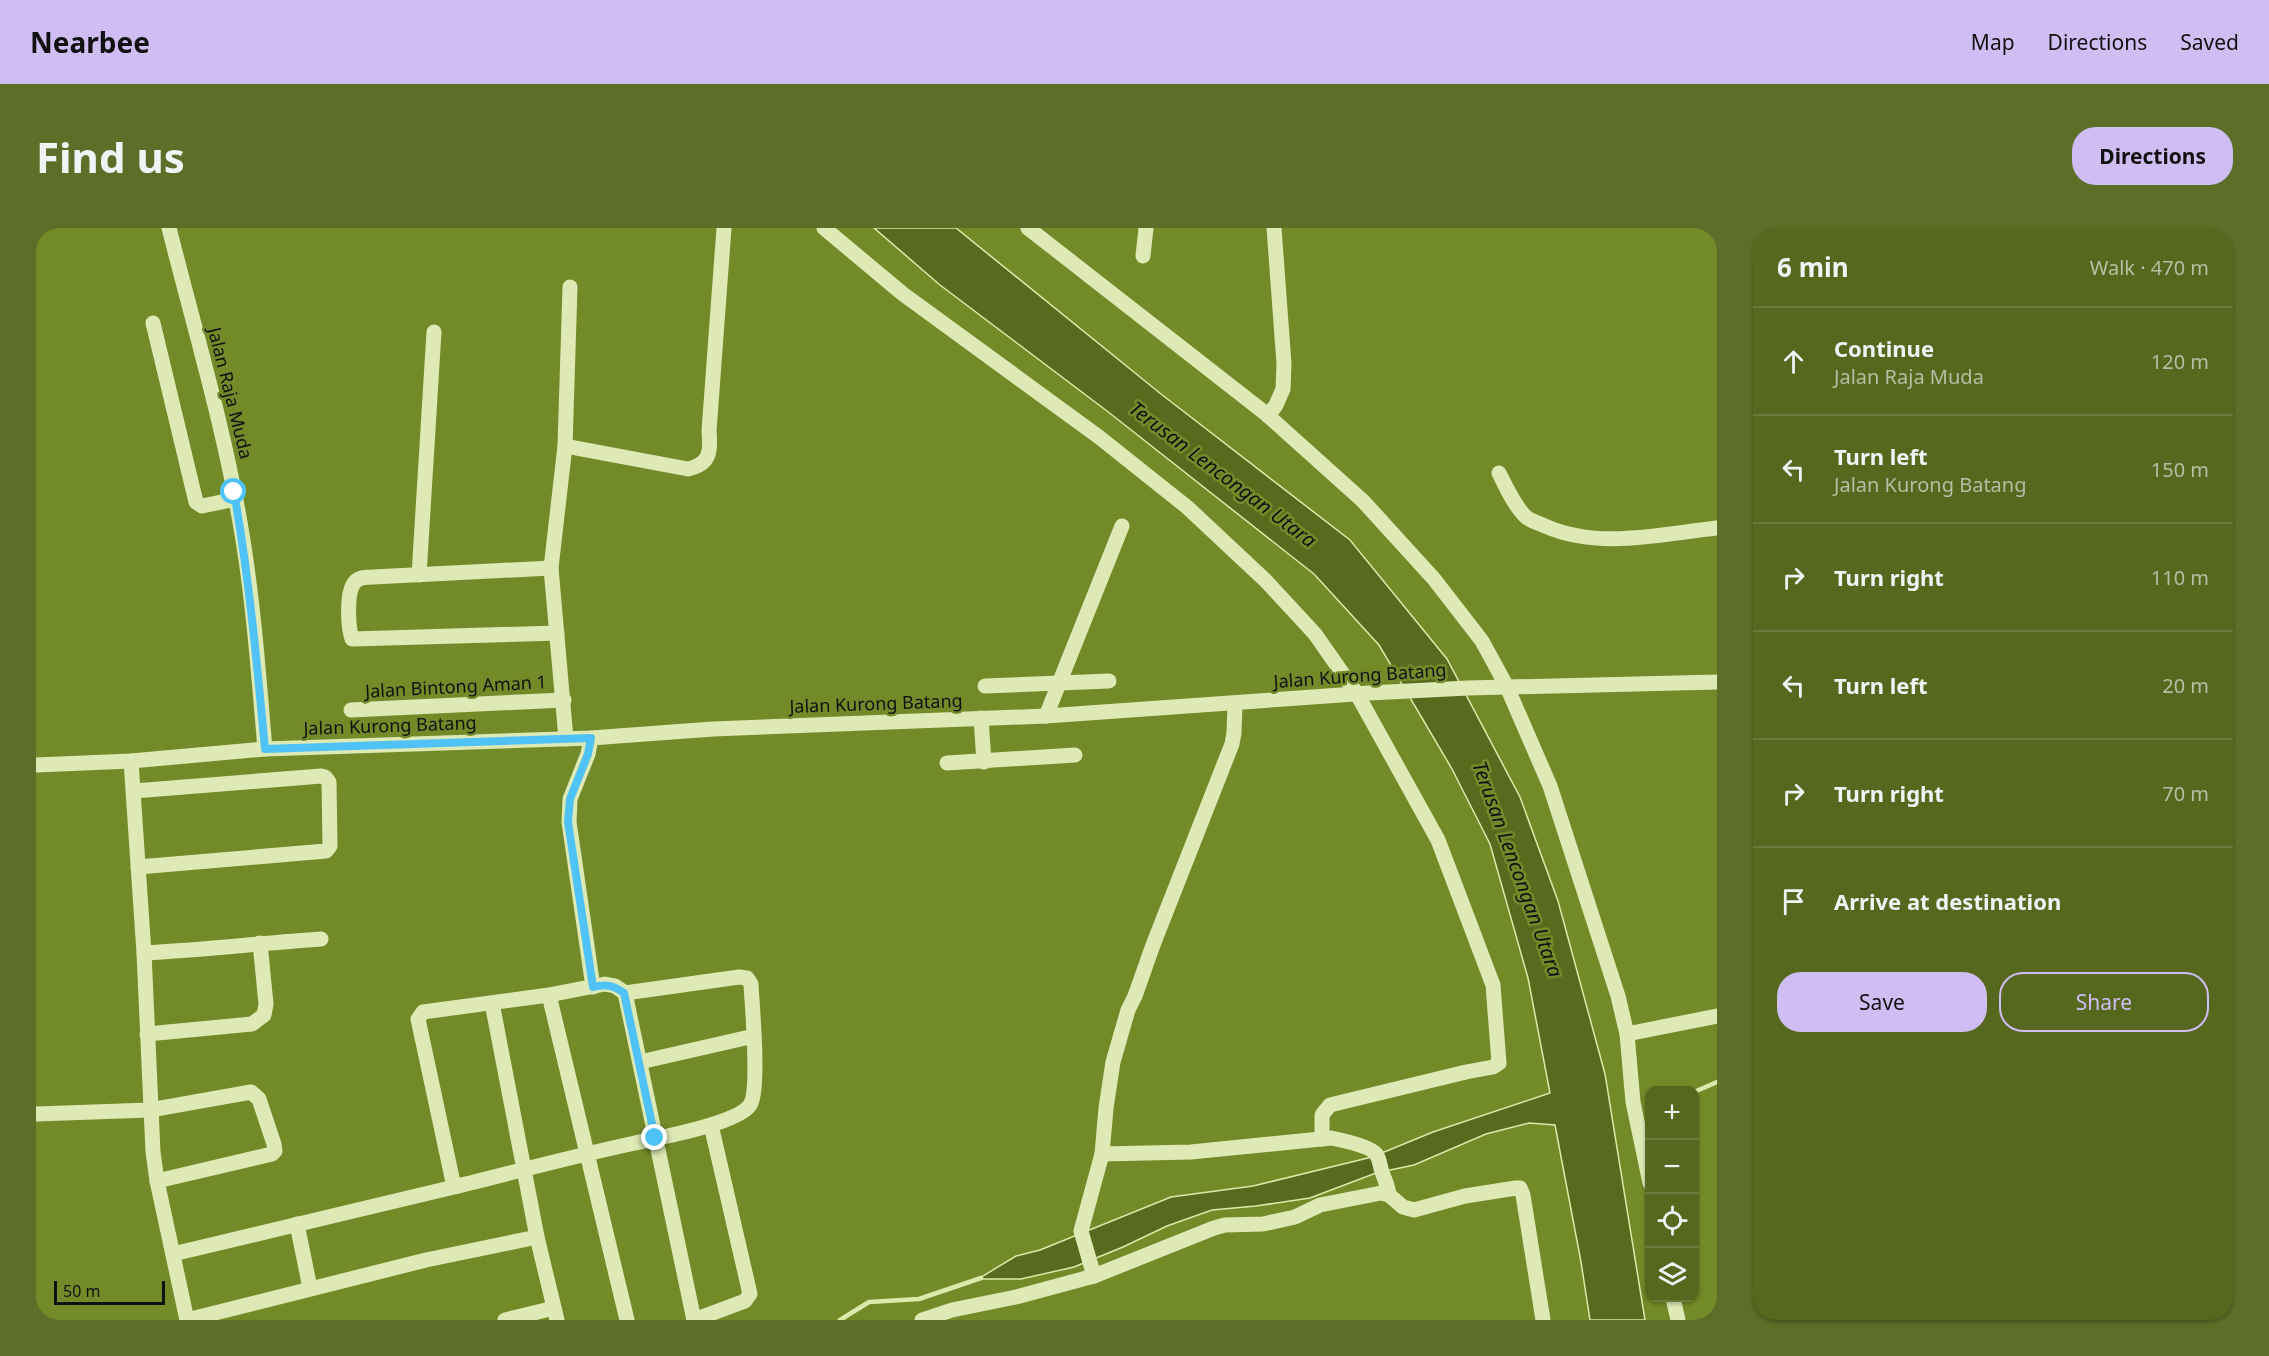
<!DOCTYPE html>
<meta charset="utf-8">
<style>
:root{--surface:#56681e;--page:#5c6e27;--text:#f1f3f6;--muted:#b6bea4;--line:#6c7b3c;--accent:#d0bdf4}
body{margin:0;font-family:"Noto Sans",sans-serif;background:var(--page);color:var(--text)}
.controls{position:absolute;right:18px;bottom:18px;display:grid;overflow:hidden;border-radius:12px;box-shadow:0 2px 4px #0004}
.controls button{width:54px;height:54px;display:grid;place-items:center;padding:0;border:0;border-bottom:2px solid var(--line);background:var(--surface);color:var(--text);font:30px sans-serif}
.scale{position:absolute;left:18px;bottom:15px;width:111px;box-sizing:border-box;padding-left:6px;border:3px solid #111;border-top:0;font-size:16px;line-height:21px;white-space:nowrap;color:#111;-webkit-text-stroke:4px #738a28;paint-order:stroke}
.stop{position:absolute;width:18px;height:18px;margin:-14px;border:4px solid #4fc3f7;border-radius:50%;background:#fff}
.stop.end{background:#4fc3f7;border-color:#fff;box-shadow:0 2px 6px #0008}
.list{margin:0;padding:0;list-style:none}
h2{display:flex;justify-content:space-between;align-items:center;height:78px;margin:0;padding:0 24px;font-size:26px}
h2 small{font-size:20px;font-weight:400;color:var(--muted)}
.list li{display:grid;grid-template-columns:39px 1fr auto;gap:18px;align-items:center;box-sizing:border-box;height:108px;padding:0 24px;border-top:2px solid var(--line)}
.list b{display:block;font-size:22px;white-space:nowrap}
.list p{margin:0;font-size:20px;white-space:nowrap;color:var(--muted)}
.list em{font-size:20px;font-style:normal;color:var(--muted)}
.actions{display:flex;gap:12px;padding:18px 24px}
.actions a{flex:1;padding:14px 0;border:2px solid var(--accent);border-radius:24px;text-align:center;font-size:21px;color:var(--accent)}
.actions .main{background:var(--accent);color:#111}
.icon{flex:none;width:33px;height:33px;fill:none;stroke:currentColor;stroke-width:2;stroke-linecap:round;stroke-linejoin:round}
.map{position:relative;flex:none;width:1681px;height:1092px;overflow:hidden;border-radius:24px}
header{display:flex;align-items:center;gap:36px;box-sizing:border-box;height:84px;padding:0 30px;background:var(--accent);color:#111}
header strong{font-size:28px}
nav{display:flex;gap:33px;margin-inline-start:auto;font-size:21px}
.intro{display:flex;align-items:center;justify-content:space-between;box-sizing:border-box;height:144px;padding:0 36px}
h1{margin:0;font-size:42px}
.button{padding:15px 27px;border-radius:24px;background:var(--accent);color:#111;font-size:21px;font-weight:700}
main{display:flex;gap:36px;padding:0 36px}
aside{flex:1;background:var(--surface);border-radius:24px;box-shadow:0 2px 4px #0004}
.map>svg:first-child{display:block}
.water{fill:#586a1d;stroke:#dde9aa;stroke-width:1.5}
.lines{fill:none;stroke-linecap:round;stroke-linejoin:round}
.stream{stroke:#dde9aa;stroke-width:4.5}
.minor{stroke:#dee9b6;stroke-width:15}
.route{stroke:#4fc3f7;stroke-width:8}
.labels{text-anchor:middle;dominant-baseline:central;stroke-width:5;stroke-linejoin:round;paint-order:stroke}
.street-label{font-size:18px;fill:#111;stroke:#738a28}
.water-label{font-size:20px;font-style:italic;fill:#111;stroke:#738a28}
</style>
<header>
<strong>Nearbee</strong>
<nav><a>Map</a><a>Directions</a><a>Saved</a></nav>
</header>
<div class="intro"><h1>Find us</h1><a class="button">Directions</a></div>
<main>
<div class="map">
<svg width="1681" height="1092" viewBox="0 0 1681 1092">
<rect width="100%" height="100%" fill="#738a28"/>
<polygon class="water" points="838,0 920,0 1125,166 1314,312 1411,431 1484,569 1522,673 1569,846 1609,1092 1554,1092 1545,1034 1519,897 1493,895 1450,906 1378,937 1340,945 1274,970 1220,978 1176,982 1131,998 1087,1019 1038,1039 985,1051 942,1051 980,1028 1004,1022 1135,969 1217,958 1336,929 1397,904 1514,865 1492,750 1454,616 1416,541 1343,417 1278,346 1071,183 904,57"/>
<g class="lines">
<g class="stream">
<polyline points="1658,864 1681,854"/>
<polyline points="804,1092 833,1074 883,1071 945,1050"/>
</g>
<g class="minor">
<path d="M133 0C159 103 190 206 207 312 218 381 223 451 229 521"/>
<polyline points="788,0 867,66 1063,209 1151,279 1230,353 1279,406 1321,466 1402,612 1457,757 1463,835 1457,839 1430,844 1294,877 1286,887 1286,911"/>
<polyline points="992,0 1229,185 1327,273 1398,351 1446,413 1471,459 1514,558 1582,768 1591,806 1597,874 1614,955"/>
<polyline points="1107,28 1110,0"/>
<polyline points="117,95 160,274 166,278 200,271"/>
<polyline points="1232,188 1240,177 1247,161 1248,136 1238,0"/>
<path d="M529 218 652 241C674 236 675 224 673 203L688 0"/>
<path d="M1463 245C1470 259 1478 277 1489 288 1494 293 1503 295 1509 298 1563 322 1625 306 1681 300"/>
<path d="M515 340 337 349C331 349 323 349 319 354 310 363 312 399 316 411L521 405"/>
<polyline points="383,347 398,104"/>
<polyline points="949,458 1073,453"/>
<path d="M1199 476 1198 505 1196 516 1117 717 1099 768 1092 782 1077 834 1070 880 1066 926 1155 924 1295 910C1305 912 1334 918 1340 926 1344 931 1344 939 1346 944 1349 953 1352 957 1353 967"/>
<polyline points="315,482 528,472"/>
<polyline points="1010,488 1086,298"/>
<polyline points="945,490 948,534"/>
<polyline points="555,510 552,526 534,571 533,594 557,759"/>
<polyline points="530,511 515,340 529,218 534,59"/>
<polyline points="95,533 108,725 117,924 121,953 151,1092"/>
<polyline points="911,535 1039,527"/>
<polyline points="0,537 95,533 229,521 555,510 677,501 1010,488 1333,465 1432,460 1681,454"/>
<polyline points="98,563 285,548 289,549 293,554 294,618 290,623 102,639"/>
<path d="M108 725C167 722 226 715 285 711"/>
<polyline points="589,765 658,1092"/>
<polyline points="513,767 591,1092"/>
<polyline points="456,775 501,1009 521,1092"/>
<polyline points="111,806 216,796 228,787 230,776 224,715"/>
<polyline points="1591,806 1681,788"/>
<polyline points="604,834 718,808"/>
<polyline points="0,886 114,882 215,864 223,871 238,916 239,923 236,926 121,953"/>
<polyline points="261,996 274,1060"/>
<path d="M137 1026C230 1003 325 982 418 959 479 944 538 928 599 915 622 910 701 896 714 877 724 862 716 777 715 756L711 750 703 749 589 765 579 758 569 756 513 767 387 784 382 791 418 959"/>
<polyline points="1058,1048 1045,1003 1066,926"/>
<polyline points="1637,1070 1642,1092"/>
<polyline points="151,1092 390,1032 501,1009"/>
<polyline points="469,1092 518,1080"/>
<polyline points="658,1092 709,1073 714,1066 675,897"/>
<polyline points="886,1092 916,1082 980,1069 1058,1048 1178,1000 1189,997 1227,996 1259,989 1284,977 1345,965 1353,967 1367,979 1378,982 1429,968 1480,960 1484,960 1487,967 1507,1092"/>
</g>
</g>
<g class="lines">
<path class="route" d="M198 264C213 349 221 435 229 521L555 510 552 526 534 571 532 594 557 759C570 756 577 757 588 765L619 910"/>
</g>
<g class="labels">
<g class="street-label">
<text transform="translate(195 165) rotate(76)">Jalan Raja Muda</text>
<text transform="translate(1324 447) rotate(-4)">Jalan Kurong Batang</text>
<text transform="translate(420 458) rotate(-3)">Jalan Bintong Aman 1</text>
<text transform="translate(840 475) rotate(-2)">Jalan Kurong Batang</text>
<text transform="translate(354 497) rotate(-2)">Jalan Kurong Batang</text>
</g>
<g class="water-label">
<text transform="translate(1187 246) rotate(37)">Terusan Lencongan Utara</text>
<text transform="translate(1482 641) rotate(70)">Terusan Lencongan Utara</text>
</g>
</g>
</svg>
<div class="controls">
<button>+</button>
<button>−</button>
<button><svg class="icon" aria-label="locate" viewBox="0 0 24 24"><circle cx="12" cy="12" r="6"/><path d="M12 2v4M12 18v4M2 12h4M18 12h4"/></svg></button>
<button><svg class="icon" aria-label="layers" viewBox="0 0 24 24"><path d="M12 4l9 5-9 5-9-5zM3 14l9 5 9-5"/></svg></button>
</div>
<div class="scale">50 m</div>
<div class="stop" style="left:198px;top:264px"></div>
<div class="stop end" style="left:619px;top:910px"></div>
</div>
<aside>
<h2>6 min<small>Walk · 470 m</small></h2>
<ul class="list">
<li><svg class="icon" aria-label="ahead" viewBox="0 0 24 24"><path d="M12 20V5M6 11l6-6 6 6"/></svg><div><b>Continue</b><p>Jalan Raja Muda</p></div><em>120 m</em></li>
<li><svg class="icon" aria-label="left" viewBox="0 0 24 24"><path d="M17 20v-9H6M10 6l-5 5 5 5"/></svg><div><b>Turn left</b><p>Jalan Kurong Batang</p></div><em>150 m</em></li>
<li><svg class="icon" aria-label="right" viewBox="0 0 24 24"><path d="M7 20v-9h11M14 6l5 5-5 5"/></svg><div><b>Turn right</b></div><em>110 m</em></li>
<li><svg class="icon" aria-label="left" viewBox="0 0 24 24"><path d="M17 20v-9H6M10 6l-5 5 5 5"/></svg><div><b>Turn left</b></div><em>20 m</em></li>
<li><svg class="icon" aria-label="right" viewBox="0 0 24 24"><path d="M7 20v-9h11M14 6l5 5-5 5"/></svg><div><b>Turn right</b></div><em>70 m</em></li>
<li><svg class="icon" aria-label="arrive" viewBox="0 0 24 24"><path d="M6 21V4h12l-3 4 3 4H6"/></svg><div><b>Arrive at destination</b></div></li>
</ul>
<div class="actions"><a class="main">Save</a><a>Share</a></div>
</aside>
</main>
